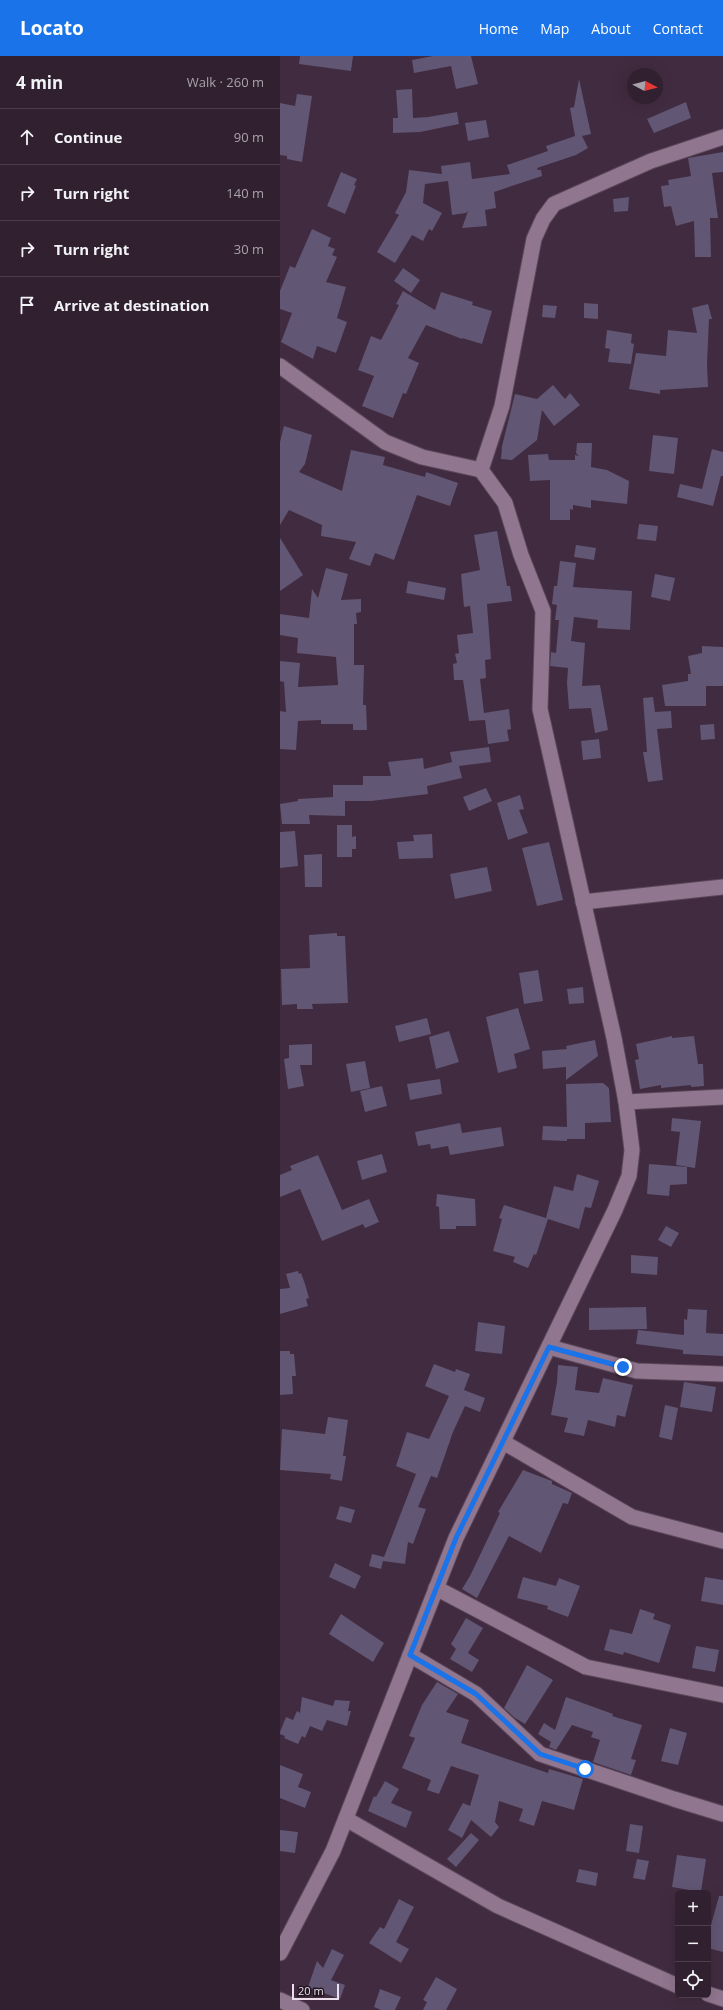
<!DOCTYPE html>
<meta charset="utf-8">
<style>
:root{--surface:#312030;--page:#3d2d3c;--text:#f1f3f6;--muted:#a8a3ab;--line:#4c3e4c;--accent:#1a73e8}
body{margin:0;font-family:"Open Sans",sans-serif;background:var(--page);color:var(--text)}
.controls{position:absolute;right:12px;bottom:12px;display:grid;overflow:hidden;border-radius:6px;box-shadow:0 4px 16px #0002}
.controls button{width:36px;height:36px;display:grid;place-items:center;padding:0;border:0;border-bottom:1px solid var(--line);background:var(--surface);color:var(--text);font:20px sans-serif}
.compass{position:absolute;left:347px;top:12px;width:36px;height:36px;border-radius:50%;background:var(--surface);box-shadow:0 4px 16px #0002;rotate:97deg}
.scale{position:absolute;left:12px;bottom:10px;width:47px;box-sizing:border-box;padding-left:4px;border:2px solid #eddeec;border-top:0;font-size:11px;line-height:14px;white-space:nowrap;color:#eddeec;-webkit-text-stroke:3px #211721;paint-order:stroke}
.stop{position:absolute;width:12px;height:12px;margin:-9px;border:3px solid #1a73e8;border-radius:50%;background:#fff}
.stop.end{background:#1a73e8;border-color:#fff;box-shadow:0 1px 4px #0008}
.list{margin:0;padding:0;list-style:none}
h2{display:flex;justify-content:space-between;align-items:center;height:52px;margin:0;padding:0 16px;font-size:17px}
h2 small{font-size:13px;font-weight:400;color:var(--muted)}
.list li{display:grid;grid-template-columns:26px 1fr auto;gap:12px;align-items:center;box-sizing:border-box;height:56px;padding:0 16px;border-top:1px solid var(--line)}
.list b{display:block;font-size:15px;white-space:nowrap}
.list em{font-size:13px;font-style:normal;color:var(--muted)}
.icon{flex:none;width:22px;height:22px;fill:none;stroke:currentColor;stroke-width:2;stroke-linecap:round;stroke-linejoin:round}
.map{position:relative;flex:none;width:443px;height:1954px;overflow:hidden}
header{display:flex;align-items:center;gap:24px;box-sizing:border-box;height:56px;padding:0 20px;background:var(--accent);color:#fff}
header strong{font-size:19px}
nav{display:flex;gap:22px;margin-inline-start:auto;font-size:14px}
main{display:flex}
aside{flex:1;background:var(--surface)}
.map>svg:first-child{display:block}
.building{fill:#615673}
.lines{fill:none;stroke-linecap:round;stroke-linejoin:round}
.street-casing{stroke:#5a4759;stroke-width:17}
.street{stroke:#90768f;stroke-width:15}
.route{stroke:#1a73e8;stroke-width:5}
</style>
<header>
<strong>Locato</strong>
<nav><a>Home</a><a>Map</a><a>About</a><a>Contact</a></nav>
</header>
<main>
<aside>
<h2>4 min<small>Walk · 260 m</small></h2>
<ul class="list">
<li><svg class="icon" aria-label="ahead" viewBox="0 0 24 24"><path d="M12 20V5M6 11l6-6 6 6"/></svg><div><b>Continue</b></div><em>90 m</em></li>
<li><svg class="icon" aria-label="right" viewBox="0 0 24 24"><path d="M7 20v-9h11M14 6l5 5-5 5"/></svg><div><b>Turn right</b></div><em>140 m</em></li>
<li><svg class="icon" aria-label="right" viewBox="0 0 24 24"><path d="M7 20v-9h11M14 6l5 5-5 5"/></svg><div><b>Turn right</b></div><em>30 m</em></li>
<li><svg class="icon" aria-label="arrive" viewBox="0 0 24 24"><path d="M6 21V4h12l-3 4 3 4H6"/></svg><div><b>Arrive at destination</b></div></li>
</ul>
</aside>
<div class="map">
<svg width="443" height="1954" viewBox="0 0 443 1954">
<rect width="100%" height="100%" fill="#412b40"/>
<g class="building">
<polygon points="20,0 73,0 71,15 19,8"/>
<polygon points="153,0 191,0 198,28 176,33 171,10 134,17 132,4"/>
<polygon points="299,23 311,78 302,80 308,92 296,99 257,112 258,114 261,114 262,120 214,136 216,152 205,154 207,170 182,172 188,155 186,157 172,159 168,125 145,128 143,147 162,157 152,175 149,173 143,185 132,179 115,207 97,196 119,159 115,157 126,136 129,114 162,118 161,110 190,106 192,123 230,118 227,109 268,95 266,90 295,80 290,52 294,51"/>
<polygon points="132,33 133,62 148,61 177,56 179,68 140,76 113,77 113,62 118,62 116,34"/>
<polygon points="17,38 32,40 22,106 7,103 7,100 0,99 0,47 15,50"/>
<polygon points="406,46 411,62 374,77 367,63"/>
<polygon points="206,64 209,81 188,85 185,67"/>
<polygon points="443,96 443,116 432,117 438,162 430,162 431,201 415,201 414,165 396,170 391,150 384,151 381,130 389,129 388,124 411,120 408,102"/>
<polygon points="61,116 77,123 74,129 76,130 65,158 47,150"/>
<polygon points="349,141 348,155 334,156 333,143"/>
<polygon points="32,173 51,182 48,190 55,193 52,199 57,201 46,226 66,231 57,262 67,266 56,297 37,290 33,303 1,286 12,257 0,253 0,235 10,210 15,212"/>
<polygon points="123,212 140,224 131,237 114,225"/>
<polygon points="123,235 155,254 161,236 193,246 192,249 212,255 202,288 182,282 182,283 146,269 128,302 139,307 126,338 123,337 113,362 82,350 94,320 78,314 91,280 101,284 119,249 116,248"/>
<polygon points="304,247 318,248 318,263 304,262"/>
<polygon points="428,248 432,263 429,263 427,308 428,331 380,334 380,338 349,333 356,297 386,300 388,274 417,277 412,252"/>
<polygon points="263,249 277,250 275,262 262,261"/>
<polygon points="327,274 352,278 351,287 354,288 351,308 328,306 330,293 325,292"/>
<polygon points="273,329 285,343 290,337 300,349 274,370 262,354 257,384 232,404 221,403 222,390 235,338 257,343"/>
<polygon points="4,370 32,379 25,408 19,416 62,435 71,394 105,401 103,409 145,421 146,416 178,427 170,450 137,439 114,504 95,497 90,510 69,503 76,486 41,480 42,469 9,454 0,469 0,386"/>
<polygon points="373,379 398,382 394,418 369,415"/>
<polygon points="297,387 312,387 311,411 327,414 349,425 347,448 311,444 311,452 293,449 293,454 290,453 290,464 270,464 270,424 250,425 248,399 268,398 269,404 295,404 295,399 299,400 296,397"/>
<polygon points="432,393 443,396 443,420 441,420 433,450 397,441 400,428 422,433"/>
<polygon points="359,468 378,470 376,485 357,483"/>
<polygon points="217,475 227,530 230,530 232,545 207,548 211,603 205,604 206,622 200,623 204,657 229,653 231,673 227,674 229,685 208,688 205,664 189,665 183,624 174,624 173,608 177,607 175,598 179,597 177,579 193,577 190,550 184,551 181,518 200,514 194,479"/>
<polygon points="0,482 23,519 0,535"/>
<polygon points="296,489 316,492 314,504 294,501"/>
<polygon points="280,505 296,507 293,531 352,535 350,574 317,572 318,564 294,561 291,585 305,587 302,630 320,629 328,674 315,677 311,652 289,653 287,627 288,612 270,610 271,596 276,597 279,564 275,564 277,549 272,548 274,530 277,530"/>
<polygon points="46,512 68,518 61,544 81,543 81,556 76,557 77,568 74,568 74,609 84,609 83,649 86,649 87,674 73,674 73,668 41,668 41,664 18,665 16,694 0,693 0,655 6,656 4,626 0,625 0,605 20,607 18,631 58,629 56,601 17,597 18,582 0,579 0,558 29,562 32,533 38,542"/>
<polygon points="375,518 395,522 390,545 371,541"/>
<polygon points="128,525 166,532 164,544 126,537"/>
<polygon points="422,590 443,591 443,630 426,630 426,650 385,650 382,629 408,625 408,618 411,618 408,600 422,597"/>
<polygon points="373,641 375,656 391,655 392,672 377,673 383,724 368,726 363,696 367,696 363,642"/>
<polygon points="434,668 435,683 421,684 420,669"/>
<polygon points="319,683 321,702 303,704 301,685"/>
<polygon points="209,691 211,706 179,710 182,722 147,730 148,738 91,745 65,745 65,760 29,759 30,768 2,768 0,748 18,745 18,743 53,741 53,729 83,729 83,720 111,720 108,706 143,702 144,713 172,706 170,696"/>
<polygon points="206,732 212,745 189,755 183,741"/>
<polygon points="240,739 244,753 239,754 248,777 228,784 217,747"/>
<polygon points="57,769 72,769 72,781 76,780 76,793 72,793 72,801 57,801"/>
<polygon points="15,775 18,810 0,812 0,776"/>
<polygon points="152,778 153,802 119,803 117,786 134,785 133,779"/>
<polygon points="269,786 283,844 257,850 242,792"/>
<polygon points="42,798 42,831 25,831 24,799"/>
<polygon points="207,811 212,835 175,843 170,818"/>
<polygon points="57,877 57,880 65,880 68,947 32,948 33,953 17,953 17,948 2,949 1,913 30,912 29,879"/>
<polygon points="258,914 263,945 244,948 239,917"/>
<polygon points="303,931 304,947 289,948 287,933"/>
<polygon points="238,952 250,993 234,998 237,1012 218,1017 206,961"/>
<polygon points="147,962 151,978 119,986 115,970"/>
<polygon points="169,975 179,1006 156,1013 149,981"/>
<polygon points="392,980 392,982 414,980 418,1008 423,1008 424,1030 411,1031 411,1029 381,1032 381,1029 360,1033 355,1004 359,1003 356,988"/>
<polygon points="315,984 318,1000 286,1024 286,1011 263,1013 262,995 287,993 286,990"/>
<polygon points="32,988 32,1009 20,1009 24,1030 8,1033 4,1003 9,1002 9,989"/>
<polygon points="85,1005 90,1032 71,1036 66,1008"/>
<polygon points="160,1023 162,1038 130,1044 127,1028"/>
<polygon points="323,1027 329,1032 331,1066 305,1067 305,1083 287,1083 287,1085 262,1084 263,1070 287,1071 286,1028"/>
<polygon points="102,1030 107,1050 85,1056 80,1035"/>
<polygon points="392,1062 421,1065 415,1112 396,1109 400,1076 391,1075"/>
<polygon points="180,1067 182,1077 221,1071 224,1090 170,1099 168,1090 151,1093 150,1088 138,1090 135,1076"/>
<polygon points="102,1098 107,1116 82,1124 77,1105"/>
<polygon points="38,1099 62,1154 89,1143 99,1166 85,1172 83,1168 42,1185 20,1133 0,1141 0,1119 12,1114 10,1110"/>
<polygon points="369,1108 407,1111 407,1128 390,1129 389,1140 367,1138"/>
<polygon points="297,1118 319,1125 311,1152 305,1151 299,1173 268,1163 256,1199 254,1198 248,1212 233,1206 235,1201 213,1195 222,1163 219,1162 224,1149 266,1162 274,1130 293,1135"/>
<polygon points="157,1138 195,1143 196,1170 176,1170 176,1173 160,1173 159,1151 156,1150"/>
<polygon points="386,1170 399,1177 391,1191 378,1184"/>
<polygon points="351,1199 378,1201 377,1219 351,1217"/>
<polygon points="18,1215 19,1218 21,1217 25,1228 29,1242 26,1243 28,1250 0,1258 0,1233 10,1232 6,1218"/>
<polygon points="366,1251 367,1273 309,1274 309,1252"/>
<polygon points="408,1253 427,1254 426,1277 443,1278 443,1300 403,1298 403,1294 356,1288 358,1274 404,1279 404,1263 407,1264"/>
<polygon points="198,1266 225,1270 222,1298 195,1295"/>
<polygon points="0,1295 10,1295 10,1298 14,1298 16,1320 12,1320 13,1338 0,1339"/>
<polygon points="154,1308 175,1316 176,1313 190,1318 184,1334 205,1342 200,1356 185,1350 173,1376 157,1422 151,1420 138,1451 146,1453 133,1488 128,1486 125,1508 103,1505 101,1513 89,1510 92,1498 104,1501 136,1418 116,1410 127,1376 149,1383 169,1340 145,1330"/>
<polygon points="278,1309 298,1311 295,1334 319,1337 323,1322 353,1329 345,1361 337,1359 335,1371 308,1364 304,1380 284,1376 288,1362 271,1359 277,1326"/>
<polygon points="404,1326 436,1331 432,1356 400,1351"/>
<polygon points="385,1349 398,1352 392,1384 379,1381"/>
<polygon points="48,1361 68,1364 63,1400 66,1400 62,1425 50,1423 51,1418 0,1414 2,1373 45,1378"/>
<polygon points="243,1414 272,1425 272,1428 292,1437 288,1448 283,1447 261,1497 229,1480 197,1542 182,1533 190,1520 220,1457 218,1456"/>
<polygon points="60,1450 75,1454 71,1467 56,1463"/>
<polygon points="55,1507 81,1520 75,1533 49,1521"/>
<polygon points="243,1521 276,1530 279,1522 300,1530 288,1561 267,1553 268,1550 237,1542"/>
<polygon points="425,1521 443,1524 443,1549 421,1545"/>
<polygon points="360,1553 375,1558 373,1563 391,1569 379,1607 344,1596 343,1599 324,1594 330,1573 352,1578"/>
<polygon points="61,1558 104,1587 93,1606 49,1578"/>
<polygon points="186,1562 203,1572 188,1597 199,1604 192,1616 170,1603 176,1593 171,1588"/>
<polygon points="416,1590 439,1594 435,1616 412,1612"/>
<polygon points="247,1609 273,1624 245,1668 235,1662 224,1652"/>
<polygon points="157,1626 178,1638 166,1656 189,1664 181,1687 268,1717 269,1713 303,1723 294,1754 262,1745 254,1770 239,1765 243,1753 219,1745 215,1766 219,1771 211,1781 191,1764 182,1782 168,1774 183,1747 190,1750 199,1719 171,1710 159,1738 147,1734 151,1724 122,1712 135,1682 129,1680 142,1649"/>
<polygon points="22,1641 53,1650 55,1644 70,1645 68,1655 71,1655 67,1670 47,1664 42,1675 30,1670 25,1682 22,1680 18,1688 4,1682 5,1680 0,1678 0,1676 6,1661 13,1664 17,1655 20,1657"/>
<polygon points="286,1641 333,1658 332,1660 362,1669 351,1703 356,1704 351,1719 313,1706 320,1684 311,1681 313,1676 292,1669 276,1694 269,1691 271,1686 258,1678 264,1667 275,1674"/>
<polygon points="390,1672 407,1677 398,1709 381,1705"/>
<polygon points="0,1709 23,1718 18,1731 31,1736 25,1752 0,1742"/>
<polygon points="105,1725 119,1733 111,1747 132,1756 126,1772 88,1755 94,1740 96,1741"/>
<polygon points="350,1768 363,1770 359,1797 346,1795"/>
<polygon points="0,1774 18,1776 15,1797 0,1795"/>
<polygon points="191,1777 199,1784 176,1811 167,1803"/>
<polygon points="397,1799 426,1803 421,1836 392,1831"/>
<polygon points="357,1803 369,1805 365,1824 353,1822"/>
<polygon points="299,1813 318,1817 316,1830 296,1826"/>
<polygon points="439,1840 443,1840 443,1896 428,1892 428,1880"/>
<polygon points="119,1843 134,1851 116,1886 129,1893 121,1907 89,1887 100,1871 104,1873"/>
<polygon points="52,1893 64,1899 51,1924 65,1929 60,1943 28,1931 37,1905 43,1912"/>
<polygon points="156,1921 177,1933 166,1954 143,1954 147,1946 143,1944"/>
<polygon points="100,1933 121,1941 115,1954 101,1954 94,1951"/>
</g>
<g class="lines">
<g class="street-casing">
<g id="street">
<polyline points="0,310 105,386 142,401 201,414"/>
<polyline points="303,846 443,831"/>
<polyline points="346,1046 443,1041"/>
<polyline points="269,1291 357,1315 443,1318"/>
<polyline points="223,1386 352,1461 443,1485"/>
<polyline points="156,1532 306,1611 443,1639"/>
<polyline points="130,1599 196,1638 260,1698 394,1743 443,1758"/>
<polyline points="66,1763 218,1850 398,1930"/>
<polyline points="0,1897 53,1795 176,1482 335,1154 349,1120 352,1094 346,1046 334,982 260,653 263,555 241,499 225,447 201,414 222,350 254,183 263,163 274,148 371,105 443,81"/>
<polyline points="428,1938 443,1943"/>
<polyline points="0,1944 22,1954"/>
</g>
</g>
<use href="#street" class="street"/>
</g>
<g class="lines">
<polyline class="route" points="305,1713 260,1698 196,1638 130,1599 176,1482 269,1291 343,1311"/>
</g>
</svg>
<div class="controls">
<button>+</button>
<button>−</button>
<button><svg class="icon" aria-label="locate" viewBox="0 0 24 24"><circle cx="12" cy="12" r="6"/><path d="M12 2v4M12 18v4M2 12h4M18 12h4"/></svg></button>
</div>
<svg class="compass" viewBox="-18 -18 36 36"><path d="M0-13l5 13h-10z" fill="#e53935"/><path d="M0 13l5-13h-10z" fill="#a8a3ab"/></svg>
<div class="scale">20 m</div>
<div class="stop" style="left:305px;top:1713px"></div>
<div class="stop end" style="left:343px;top:1311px"></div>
</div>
</main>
